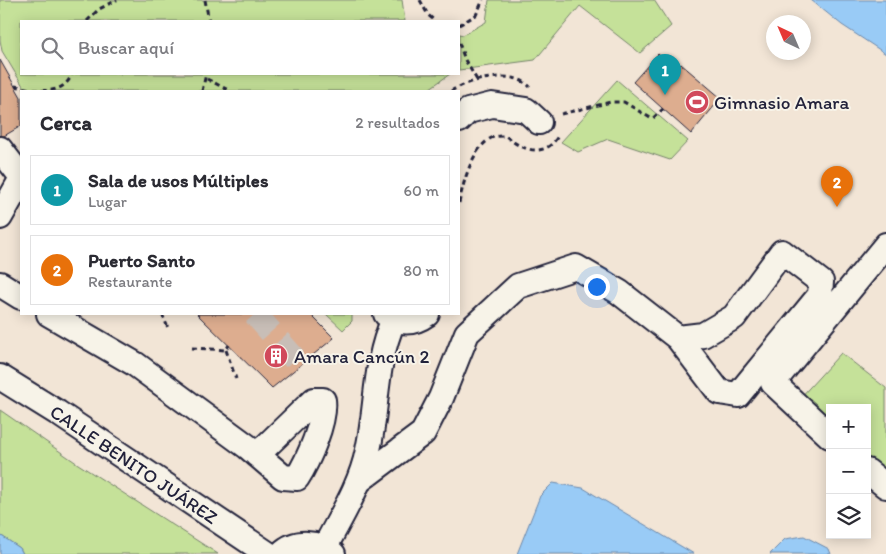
<!DOCTYPE html>
<html lang="es">
<meta charset="utf-8">
<style>
:root{--surface:#fff;--page:#f2f2f3;--text:#2b2b33;--muted:#7c7c81;--line:#e1e1e2;--accent:#d93025}
body{margin:0;font-family:Itim,sans-serif;background:var(--page);color:var(--text)}
.controls{position:absolute;right:15px;bottom:15px;display:grid;overflow:hidden;border-radius:0px;box-shadow:0 2px 12px #0003}
.controls button{width:45px;height:45px;display:grid;place-items:center;padding:0;border:0;border-bottom:1px solid var(--line);background:var(--surface);color:var(--text);font:25px sans-serif}
.compass{position:absolute;left:766px;top:15px;width:45px;height:45px;border-radius:50%;background:var(--surface);box-shadow:0 2px 12px #0003;rotate:316deg}
.you{position:absolute;left:596px;top:286px;width:18px;height:18px;margin:-12px;border:4px solid #fff;border-radius:50%;background:#1a73e8;box-shadow:0 0 0 8px #1a73e833}
.badge{display:grid;place-items:center;width:32px;height:32px;border-radius:50%;background:var(--accent);color:#fff;font-size:16px;font-weight:700}
.pin{position:absolute;translate:-50% -41px;filter:drop-shadow(0 1px 2px #0008)}
.pin::after{content:'';position:absolute;top:26px;width:18px;height:15px;background:inherit;clip-path:polygon(0 0,100% 0,50% 100%)}
.list{margin:0;padding:0;list-style:none}
h2{display:flex;justify-content:space-between;align-items:center;height:65px;margin:0;padding:0 20px;font-size:21px}
h2 small{font-size:16px;font-weight:400;color:var(--muted)}
.list li{display:grid;grid-template-columns:32px 1fr auto;gap:15px;align-items:center;box-sizing:border-box;height:70px;margin:0 10px 10px;padding:0 10px;border:1px solid var(--line);border-radius:0px}
.list b{display:block;font-size:19px;white-space:nowrap}
.list p{margin:0;font-size:16px;white-space:nowrap;color:var(--muted)}
.list em{font-size:16px;font-style:normal;color:var(--muted)}
.icon{flex:none;width:28px;height:28px;fill:none;stroke:currentColor;stroke-width:2;stroke-linecap:round;stroke-linejoin:round}
.map{position:relative;flex:none;width:886px;height:554px;overflow:hidden}
.search{position:absolute;background:var(--surface);box-shadow:0 2px 12px #0003;left:20px;top:20px;width:440px;height:55px;display:flex;align-items:center;gap:12px;box-sizing:border-box;padding:0 18px;border-radius:0px;color:var(--muted);font-size:19px}
.panel{position:absolute;background:var(--surface);box-shadow:0 2px 12px #0003;left:20px;top:90px;width:440px;height:225px;border-radius:0px}
.map>svg:first-child{display:block}
.green{fill:#c5e199;stroke:#74826a}
.water{fill:#99cbf6;stroke:#6987ab}
.building{fill:#ddad8f;stroke:#22223b}
.lines{fill:none;stroke-linecap:round;stroke-linejoin:round}
.minor-tunnel{stroke:#c8beb7;stroke-width:24;stroke-dasharray:24 12;stroke-linecap:butt}
.minor-casing{stroke:#22223b;stroke-width:28}
.path{stroke:#22223b;stroke-width:3;stroke-dasharray:5 4;stroke-linecap:butt}
.minor{stroke:#f7f3e8;stroke-width:24}
.labels{text-anchor:middle;dominant-baseline:central;stroke-width:4;stroke-linejoin:round;paint-order:stroke}
.poi-label{font-size:19px;fill:#22223b;stroke:#f7f3e8;text-anchor:start}
.street-label{font-size:19px;fill:#22223b;stroke:#f7f3e8}
</style>
<div class="map">
<svg width="886" height="554" viewBox="0 0 886 554">
<rect width="100%" height="100%" fill="#f2e5d6"/>
<filter id="ink" filterUnits="userSpaceOnUse"><feTurbulence type="fractalNoise" baseFrequency=".02" numOctaves="2"/><feDisplacementMap in="SourceGraphic" scale="10" xChannelSelector="R" yChannelSelector="G"/><feConvolveMatrix kernelMatrix="1 2 1 2 8 2 1 2 1" color-interpolation-filters="sRGB"/></filter>
<g filter="url(#ink)">
<g class="green">
<polygon points="0,0 402,0 405,21 21,21 21,74 450,74 426,91 26,91 2,51 0,40"/>
<polygon points="489,0 654,0 671,26 640,53 580,6 535,60 459,70 459,34 463,35 486,22"/>
<polygon points="617,80 688,141 670,160 608,139 578,152 561,142"/>
<polygon points="326,314 352,314 352,321 343,330"/>
<polygon points="841,353 886,388 886,471 867,456 867,408 830,408 830,425 799,399"/>
<polygon points="0,410 78,464 218,554 23,554 20,548 0,535"/>
</g>
<g class="water">
<polygon points="811,0 886,0 886,54 842,25"/>
<polygon points="553,483 583,488 694,554 517,554 540,496"/>
<polygon points="0,535 20,548 23,554 0,554"/>
<polygon points="804,536 829,549 831,554 770,554 785,539"/>
</g>
<g class="building">
<polygon points="658,54 676,69 681,64 721,98 691,134 633,82"/>
<polygon points="0,60 21,97 21,126 4,136 0,136"/>
<polygon points="197,314 310,314 334,338 272,388"/>
</g>
<g class="lines">
<polyline class="minor-tunnel" points="255,314 301,366"/>
<g class="minor-casing">
<g id="minor">
<polyline points="459,120 468,111 492,105 526,110 539,122"/>
<polyline points="0,149 21,176"/>
<polyline points="0,217 21,180"/>
<polyline points="0,284 21,297"/>
<path d="M49 314 135 364 248 447 283 477 297 478C308 461 326 420 323 400H314L257 455"/>
<path d="M386 314C400 324 413 324 427 314"/>
<path id="s1" d="M0 377 58 413 268 554"/>
<polyline points="830,436 773,383 886,245"/>
<polyline points="867,471 886,486"/>
<polyline points="360,480 423,433 441,398 467,333 518,286 576,267 619,292 678,338 703,335 734,317 782,252 821,282 820,295 738,395 719,392 678,338"/>
<path d="M325 547C341 516 361 485 368 450 378 404 374 364 394 319"/>
<path d="M281 554C296 539 318 542 333 554"/>
</g>
</g>
<g class="path">
<polyline points="205,0 209,21"/>
<polyline points="420,0 428,15 435,21"/>
<polyline points="87,21 99,9 117,0"/>
<polyline points="459,25 476,15 483,0"/>
<polyline points="459,43 465,60 477,80"/>
<polyline points="207,79 230,91"/>
<path d="M15 86C36 90 62 98 72 74"/>
<polyline points="202,91 206,74"/>
<path d="M451 91C469 80 513 68 530 87"/>
<polyline points="561,114 611,102 624,102 652,119 663,109"/>
<path d="M459 203C463 184 471 153 487 141 492 136 499 136 506 136 521 150 545 159 558 136"/>
<polyline points="162,314 169,330"/>
<polyline points="192,348 226,350 229,345"/>
<polyline points="226,350 236,379"/>
</g>
<use href="#minor" class="minor"/>
</g>
</g>
<defs>
<g id="stadium-disc" transform="scale(1.25)"><circle r="9.5" fill="#d1495b" stroke="#f7f3e8"/><path d="M0-5a6.5 5 0 1 0 0 10a6.5 5 0 1 0 0-10ZM-3.5-1.8h7v3.6h-7Z" fill="#fff"/></g>
<g id="building-disc" transform="scale(1.25)"><circle r="9.5" fill="#d1495b" stroke="#f7f3e8"/><path d="M-4-6H4V6H1V3H-1V6H-4ZM-2.5-4.3h1.7v1.8h-1.7ZM.8-4.3h1.7v1.8H.8ZM-2.5-1h1.7V.8h-1.7ZM.8-1h1.7V.8H.8Z" fill="#fff"/></g>
</defs>
<g fill-rule="evenodd">
<use href="#stadium-disc" x="697" y="102"/>
<use href="#building-disc" x="276" y="356"/>
</g>
<g class="labels">
<g class="poi-label">
<text x="714" y="102">Gimnasio Amara</text>
<text x="294" y="356">Amara Cancún 2</text>
</g>
<g class="street-label">
<text stroke="none"><textPath href="#s1" startOffset="160">CALLE BENITO JUÁREZ</textPath></text>
</g>
</g>
</svg>
<div class="controls">
<button>+</button>
<button>−</button>
<button><svg class="icon" aria-label="layers" viewBox="0 0 24 24"><path d="M12 4l9 5-9 5-9-5zM3 14l9 5 9-5"/></svg></button>
</div>
<svg class="compass" viewBox="-18 -18 36 36"><path d="M0-13l5 13h-10z" fill="#e53935"/><path d="M0 13l5-13h-10z" fill="#7c7c81"/></svg>
<div class="you"></div>
<div class="pin badge" style="left:665px;top:95px;background:#0f9aa8">1</div>
<div class="pin badge" style="left:837px;top:207px;background:#e8710a">2</div>
<div class="search"><svg class="icon" aria-label="search" viewBox="0 0 24 24"><circle cx="10" cy="10" r="6"/><path d="M15 15l6 6"/></svg>Buscar aquí</div>
<section class="panel">
<h2>Cerca<small>2 resultados</small></h2>
<ul class="list">
<li><span class="badge" style="background:#0f9aa8">1</span><div><b>Sala de usos Múltiples</b><p>Lugar</p></div><em>60 m</em></li>
<li><span class="badge" style="background:#e8710a">2</span><div><b>Puerto Santo</b><p>Restaurante</p></div><em>80 m</em></li>
</ul>
</section>
</div>
